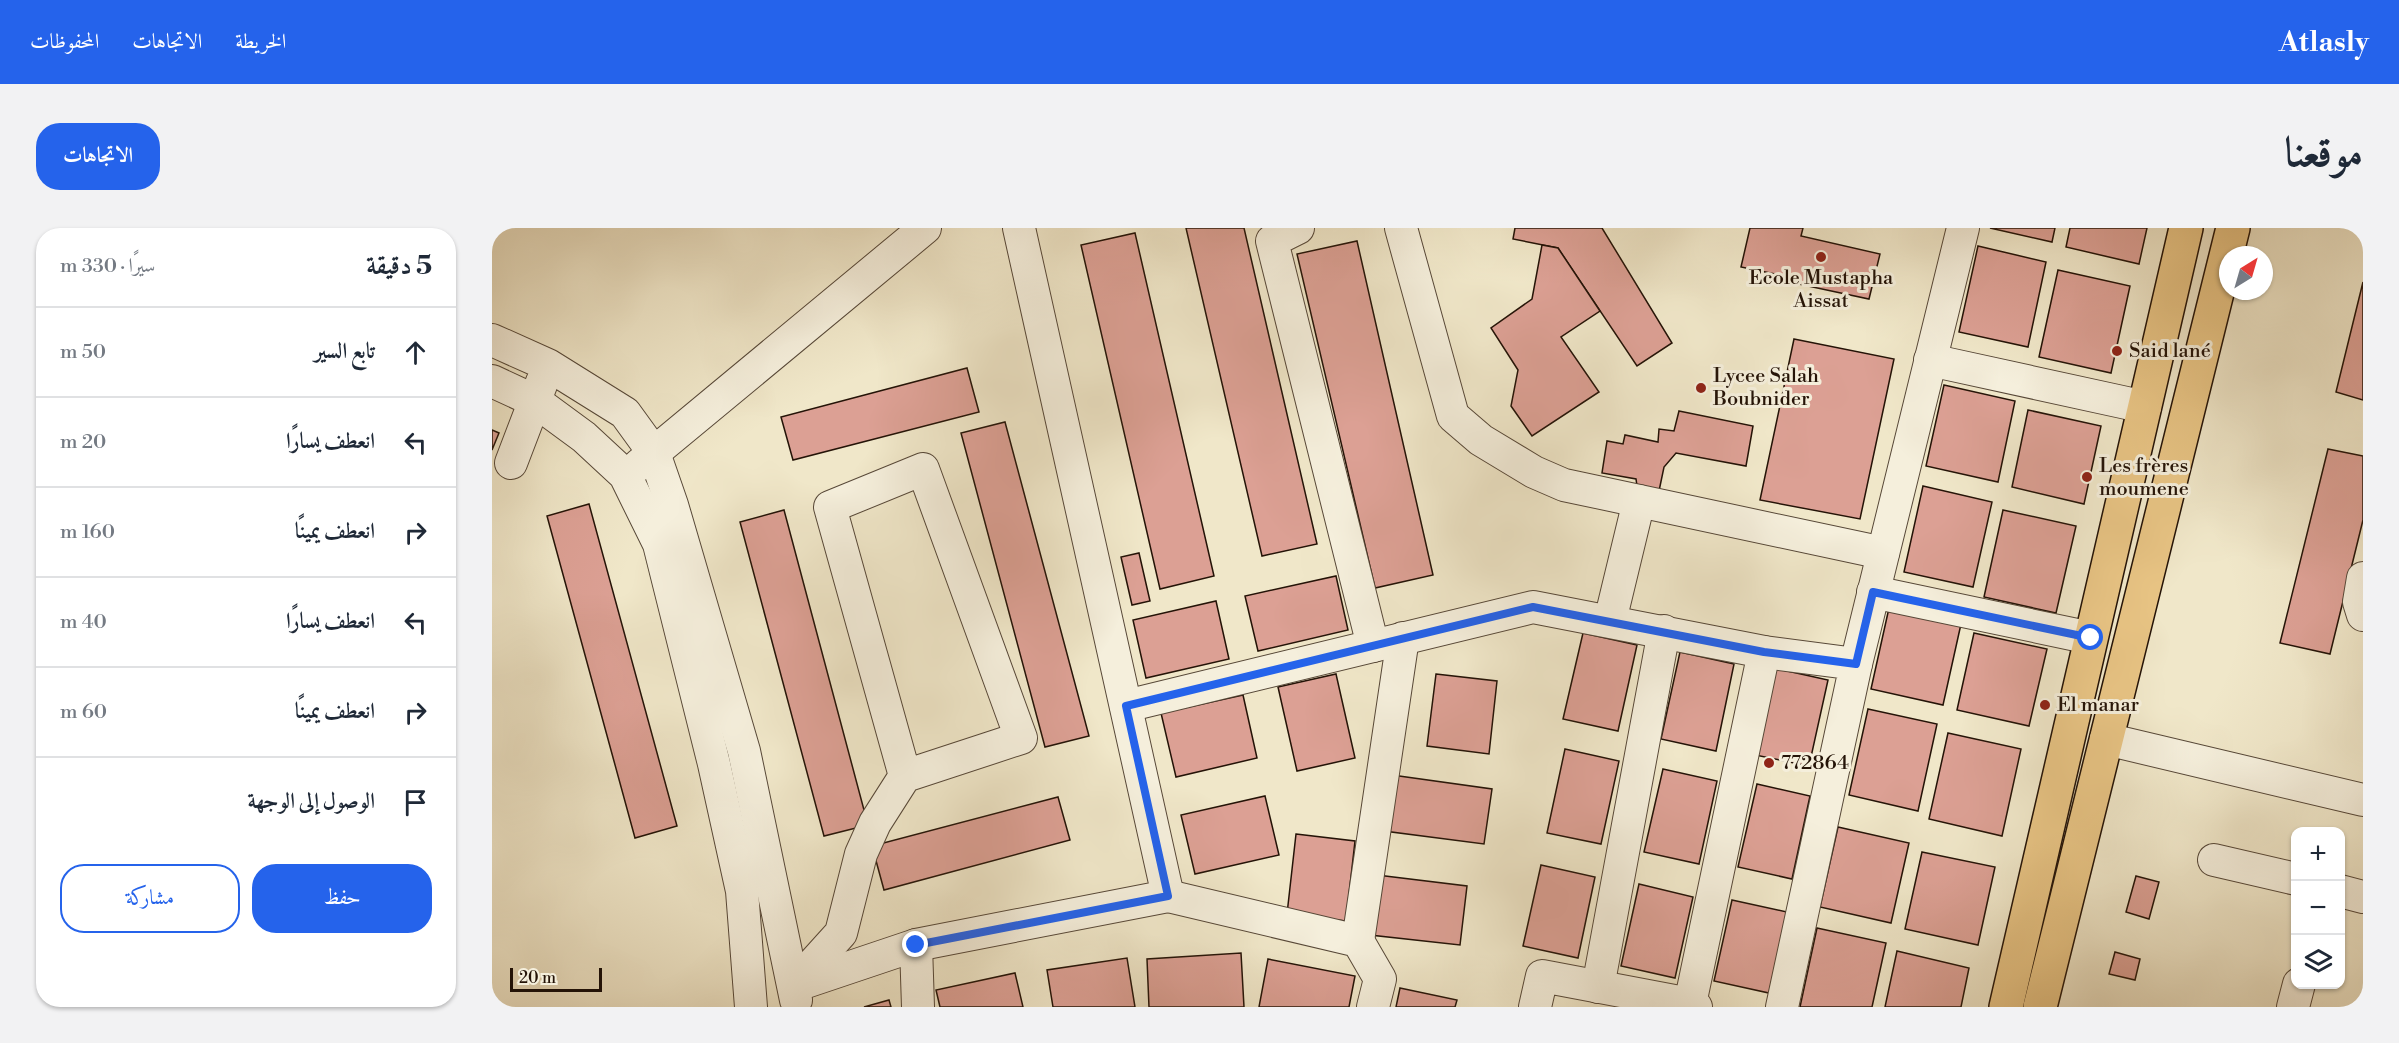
<!DOCTYPE html>
<html lang="ar">
<meta charset="utf-8">
<style>
:root{--surface:#fff;--page:#f2f2f3;--text:#1f2937;--muted:#747a83;--line:#e0e1e3;--accent:#2563eb}
body{margin:0;font-family:"Libre Bodoni",Amiri,serif;background:var(--page);color:var(--text);direction:rtl}
.controls{position:absolute;right:18px;bottom:18px;display:grid;overflow:hidden;border-radius:12px;box-shadow:0 2px 4px #0004}
.controls button{width:54px;height:54px;display:grid;place-items:center;padding:0;border:0;border-bottom:2px solid var(--line);background:var(--surface);color:var(--text);font:30px sans-serif}
.compass{position:absolute;left:1727px;top:18px;width:54px;height:54px;border-radius:50%;background:var(--surface);box-shadow:0 2px 4px #0004;rotate:37deg}
.scale{position:absolute;left:18px;bottom:15px;width:92px;box-sizing:border-box;padding-left:6px;border:3px solid #241307;border-top:0;font-size:16px;line-height:21px;white-space:nowrap;color:#241307;-webkit-text-stroke:4px #f5efdc;paint-order:stroke}
.stop{position:absolute;width:18px;height:18px;margin:-14px;border:4px solid #2563eb;border-radius:50%;background:#fff}
.stop.end{background:#2563eb;border-color:#fff;box-shadow:0 2px 6px #0008}
.list{margin:0;padding:0;list-style:none}
h2{display:flex;justify-content:space-between;align-items:center;height:78px;margin:0;padding:0 24px;font-size:26px}
h2 small{font-size:20px;font-weight:400;color:var(--muted)}
.list li{display:grid;grid-template-columns:39px 1fr auto;gap:18px;align-items:center;box-sizing:border-box;height:90px;padding:0 24px;border-top:2px solid var(--line)}
.list b{display:block;font-size:22px;white-space:nowrap}
.list em{font-size:20px;font-style:normal;color:var(--muted)}
.actions{display:flex;gap:12px;padding:18px 24px}
.actions a{flex:1;padding:14px 0;border:2px solid var(--accent);border-radius:24px;text-align:center;font-size:21px;color:var(--accent)}
.actions .main{background:var(--accent);color:#fff}
.icon{flex:none;width:33px;height:33px;fill:none;stroke:currentColor;stroke-width:2;stroke-linecap:round;stroke-linejoin:round}
.map{position:relative;flex:none;width:1871px;height:779px;overflow:hidden;direction:ltr;border-radius:24px}
header{display:flex;align-items:center;gap:36px;box-sizing:border-box;height:84px;padding:0 30px;background:var(--accent);color:#fff}
header strong{font-size:28px}
nav{display:flex;gap:33px;margin-inline-start:auto;font-size:21px}
.intro{display:flex;align-items:center;justify-content:space-between;box-sizing:border-box;height:144px;padding:0 36px}
h1{margin:0;font-size:42px}
.button{padding:15px 27px;border-radius:24px;background:var(--accent);color:#fff;font-size:21px;font-weight:700}
main{display:flex;gap:36px;padding:0 36px}
aside{flex:1;background:var(--surface);border-radius:24px;box-shadow:0 2px 4px #0004}
.map>svg:first-child{display:block}
.building{fill:#dca094;stroke:#241307;stroke-width:1.5}
.lines{fill:none;stroke-linecap:round;stroke-linejoin:round}
.minor-casing{stroke:#574838;stroke-width:34}
.major-casing{stroke:#241307;stroke-width:36}
.minor{stroke:#f5efdc;stroke-width:32}
.major{stroke:#e8c484;stroke-width:33}
.route{stroke:#2563eb;stroke-width:8}
.poi-dot{fill:#8f2418;stroke:#f5efdc;stroke-width:2}
.labels{text-anchor:middle;dominant-baseline:central;stroke-width:6;stroke-linejoin:round;paint-order:stroke}
.poi-label{font-size:20px;fill:#241307;stroke:#f5efdc;text-anchor:start}
</style>
<header>
<strong>Atlasly</strong>
<nav><a>الخريطة</a><a>الاتجاهات</a><a>المحفوظات</a></nav>
</header>
<div class="intro"><h1>موقعنا</h1><a class="button">الاتجاهات</a></div>
<main>
<div class="map">
<svg width="1871" height="779" viewBox="0 0 1871 779">
<rect width="100%" height="100%" fill="#f0e7c9"/>
<filter id="stains"><feTurbulence type="fractalNoise" baseFrequency=".00333" numOctaves="4"/><feColorMatrix values="0 0 0 0 .2 0 0 0 0 .09 0 0 0 0 .02 0 0 0 .5 -.17"/></filter>
<radialGradient id="worn" r=".72"><stop offset=".6" stop-color="#630" stop-opacity="0"/><stop offset="1" stop-color="#630" stop-opacity=".3"/></radialGradient>
<g class="building">
<polygon points="694,0 752,0 825,316 770,328"/>
<polygon points="1023,0 1110,0 1180,115 1145,138 1066,20 1021,11"/>
<polygon points="1258,0 1311,0 1309,8 1388,26 1377,71 1297,54 1297,49 1249,39"/>
<polygon points="1498,0 1563,0 1560,14"/>
<polygon points="1578,0 1655,0 1647,36 1574,19"/>
<polygon points="643,5 722,348 668,361 589,17"/>
<polygon points="865,13 941,347 883,360 805,26"/>
<polygon points="1050,17 1066,20 1108,83 1069,109 1107,164 1040,208 1019,178 1026,142 999,100 1040,71"/>
<polygon points="1486,18 1554,34 1536,119 1467,104"/>
<polygon points="1566,42 1638,58 1619,145 1547,129"/>
<polygon points="1871,54 1871,172 1844,164"/>
<polygon points="1302,111 1402,131 1368,291 1268,272"/>
<polygon points="475,140 487,184 301,232 289,189"/>
<polygon points="1452,157 1523,173 1506,254 1434,238"/>
<polygon points="1536,182 1609,198 1592,276 1520,259"/>
<polygon points="1187,183 1261,198 1254,238 1184,225 1172,239 1167,263 1145,258 1144,251 1110,245 1115,213 1131,216 1133,207 1166,214 1167,201 1182,203"/>
<polygon points="513,194 597,508 553,519 469,205"/>
<polygon points="0,202 7,205 0,222"/>
<polygon points="1836,221 1871,228 1871,292 1838,426 1788,415"/>
<polygon points="1431,258 1500,274 1481,359 1412,344"/>
<polygon points="97,276 185,598 143,610 55,288"/>
<polygon points="292,282 376,597 332,608 248,294"/>
<polygon points="1511,282 1584,298 1564,385 1492,369"/>
<polygon points="647,325 658,373 640,377 629,329"/>
<polygon points="844,348 856,402 766,423 753,368"/>
<polygon points="724,373 737,431 654,450 641,392"/>
<polygon points="1397,380 1469,396 1451,477 1379,461"/>
<polygon points="1091,405 1145,417 1126,503 1071,491"/>
<polygon points="1482,405 1555,421 1537,498 1465,482"/>
<polygon points="1188,424 1242,436 1224,523 1169,511"/>
<polygon points="1282,440 1336,452 1317,538 1263,527"/>
<polygon points="844,446 863,530 805,543 786,459"/>
<polygon points="944,446 1005,453 997,526 935,518"/>
<polygon points="751,467 765,530 684,549 669,485"/>
<polygon points="1376,481 1445,496 1426,583 1357,567"/>
<polygon points="1456,505 1529,521 1510,608 1437,591"/>
<polygon points="1073,521 1127,533 1109,616 1055,605"/>
<polygon points="1171,541 1225,553 1207,636 1152,624"/>
<polygon points="900,547 1000,561 992,616 892,603"/>
<polygon points="1265,556 1318,568 1300,651 1246,639"/>
<polygon points="773,568 787,627 703,646 689,587"/>
<polygon points="566,569 578,612 392,662 380,618"/>
<polygon points="1346,599 1417,615 1399,695 1328,679"/>
<polygon points="804,606 863,613 854,693 795,686"/>
<polygon points="1430,624 1503,639 1486,717 1413,701"/>
<polygon points="1049,637 1103,649 1086,730 1031,718"/>
<polygon points="885,647 975,658 968,717 878,707"/>
<polygon points="1644,648 1667,654 1657,691 1634,684"/>
<polygon points="1147,656 1201,669 1183,750 1129,738"/>
<polygon points="1240,672 1295,684 1277,765 1222,753"/>
<polygon points="1325,700 1394,715 1380,779 1308,779"/>
<polygon points="1405,723 1477,740 1469,779 1393,779"/>
<polygon points="1623,724 1648,731 1643,752 1617,746"/>
<polygon points="749,725 752,779 657,779 655,731"/>
<polygon points="635,730 643,779 561,779 555,742"/>
<polygon points="776,731 863,748 857,779 767,779"/>
<polygon points="523,745 531,779 448,779 444,762"/>
<polygon points="908,760 965,772 963,779 904,779"/>
<polygon points="397,772 399,779 372,779"/>
</g>
<g class="lines">
<g class="minor-casing">
<g id="minor">
<polyline points="806,0 780,13 881,418"/>
<polyline points="909,0 961,188 989,212 1042,244 1072,257 1391,325"/>
<polyline points="0,112 56,137 133,185 162,225 180,277 252,523 304,772"/>
<polyline points="1438,132 1653,179"/>
<polyline points="0,153 43,173 92,209 133,247 167,316 222,536 250,663 259,779"/>
<polyline points="19,235 50,154"/>
<polyline points="147,237 433,0"/>
<polyline points="1871,350 1867,374 1871,387"/>
<polyline points="1381,364 1599,410"/>
<polyline points="1118,393 1147,273"/>
<polyline points="1364,436 1471,0"/>
<polyline points="634,478 1041,379 1272,424 1364,436 1290,779"/>
<polyline points="1614,511 1871,572"/>
<polyline points="1722,632 1804,651"/>
<polyline points="1848,663 1871,669"/>
<polyline points="676,668 866,713 888,751 881,779"/>
<polyline points="866,713 911,410"/>
<polyline points="424,717 426,779"/>
<polyline points="302,757 349,705 369,626 383,595 413,548 529,510 431,241 338,279 413,548"/>
<polyline points="302,758 424,717 676,668 527,0"/>
<polyline points="1106,759 1172,403"/>
<polyline points="1198,776 1272,424"/>
<polyline points="1043,779 1050,748 1198,776 1204,779"/>
<polyline points="1801,779 1807,756"/>
</g>
</g>
<g class="major-casing">
<g id="major">
<polyline points="1514,779 1694,0"/>
<polyline points="1548,779 1741,0"/>
</g>
</g>
<use href="#minor" class="minor"/>
<use href="#major" class="major"/>
</g>
<g class="lines">
<polyline class="route" points="424,717 676,668 634,478 1041,379 1272,424 1364,436 1381,364 1599,410"/>
</g>
<g class="poi-dot">
<circle cx="1329" cy="29" r="6"/>
<circle cx="1625" cy="123" r="6"/>
<circle cx="1209" cy="160" r="6"/>
<circle cx="1595" cy="249" r="6"/>
<circle cx="1553" cy="477" r="6"/>
<circle cx="1277" cy="535" r="6"/>
</g>
<g class="labels">
<g class="poi-label">
<text x="1329" y="50" text-anchor="middle">Ecole Mustapha<tspan x="1329" dy="23">Aissat</tspan></text>
<text x="1637" y="123">Said lané</text>
<text x="1221" y="148">Lycee Salah<tspan x="1221" dy="23">Boubnider</tspan></text>
<text x="1607" y="238">Les frères<tspan x="1607" dy="23">moumene</tspan></text>
<text x="1565" y="477">El manar</text>
<text x="1289" y="535">772864</text>
</g>
</g>
<rect width="100%" height="100%" filter="url(#stains)"/>
<rect width="100%" height="100%" fill="url(#worn)"/>
</svg>
<div class="controls">
<button>+</button>
<button>−</button>
<button><svg class="icon" aria-label="layers" viewBox="0 0 24 24"><path d="M12 4l9 5-9 5-9-5zM3 14l9 5 9-5"/></svg></button>
</div>
<svg class="compass" viewBox="-18 -18 36 36"><path d="M0-13l5 13h-10z" fill="#e53935"/><path d="M0 13l5-13h-10z" fill="#747a83"/></svg>
<div class="scale">20 m</div>
<div class="stop" style="left:1599px;top:410px"></div>
<div class="stop end" style="left:424px;top:717px"></div>
</div>
<aside>
<h2>5 دقيقة<small>سيرًا · 330 m</small></h2>
<ul class="list">
<li><svg class="icon" aria-label="ahead" viewBox="0 0 24 24"><path d="M12 20V5M6 11l6-6 6 6"/></svg><div><b>تابع السير</b></div><em>50 m</em></li>
<li><svg class="icon" aria-label="left" viewBox="0 0 24 24"><path d="M17 20v-9H6M10 6l-5 5 5 5"/></svg><div><b>انعطف يسارًا</b></div><em>20 m</em></li>
<li><svg class="icon" aria-label="right" viewBox="0 0 24 24"><path d="M7 20v-9h11M14 6l5 5-5 5"/></svg><div><b>انعطف يمينًا</b></div><em>160 m</em></li>
<li><svg class="icon" aria-label="left" viewBox="0 0 24 24"><path d="M17 20v-9H6M10 6l-5 5 5 5"/></svg><div><b>انعطف يسارًا</b></div><em>40 m</em></li>
<li><svg class="icon" aria-label="right" viewBox="0 0 24 24"><path d="M7 20v-9h11M14 6l5 5-5 5"/></svg><div><b>انعطف يمينًا</b></div><em>60 m</em></li>
<li><svg class="icon" aria-label="arrive" viewBox="0 0 24 24"><path d="M6 21V4h12l-3 4 3 4H6"/></svg><div><b>الوصول إلى الوجهة</b></div></li>
</ul>
<div class="actions"><a class="main">حفظ</a><a>مشاركة</a></div>
</aside>
</main>
